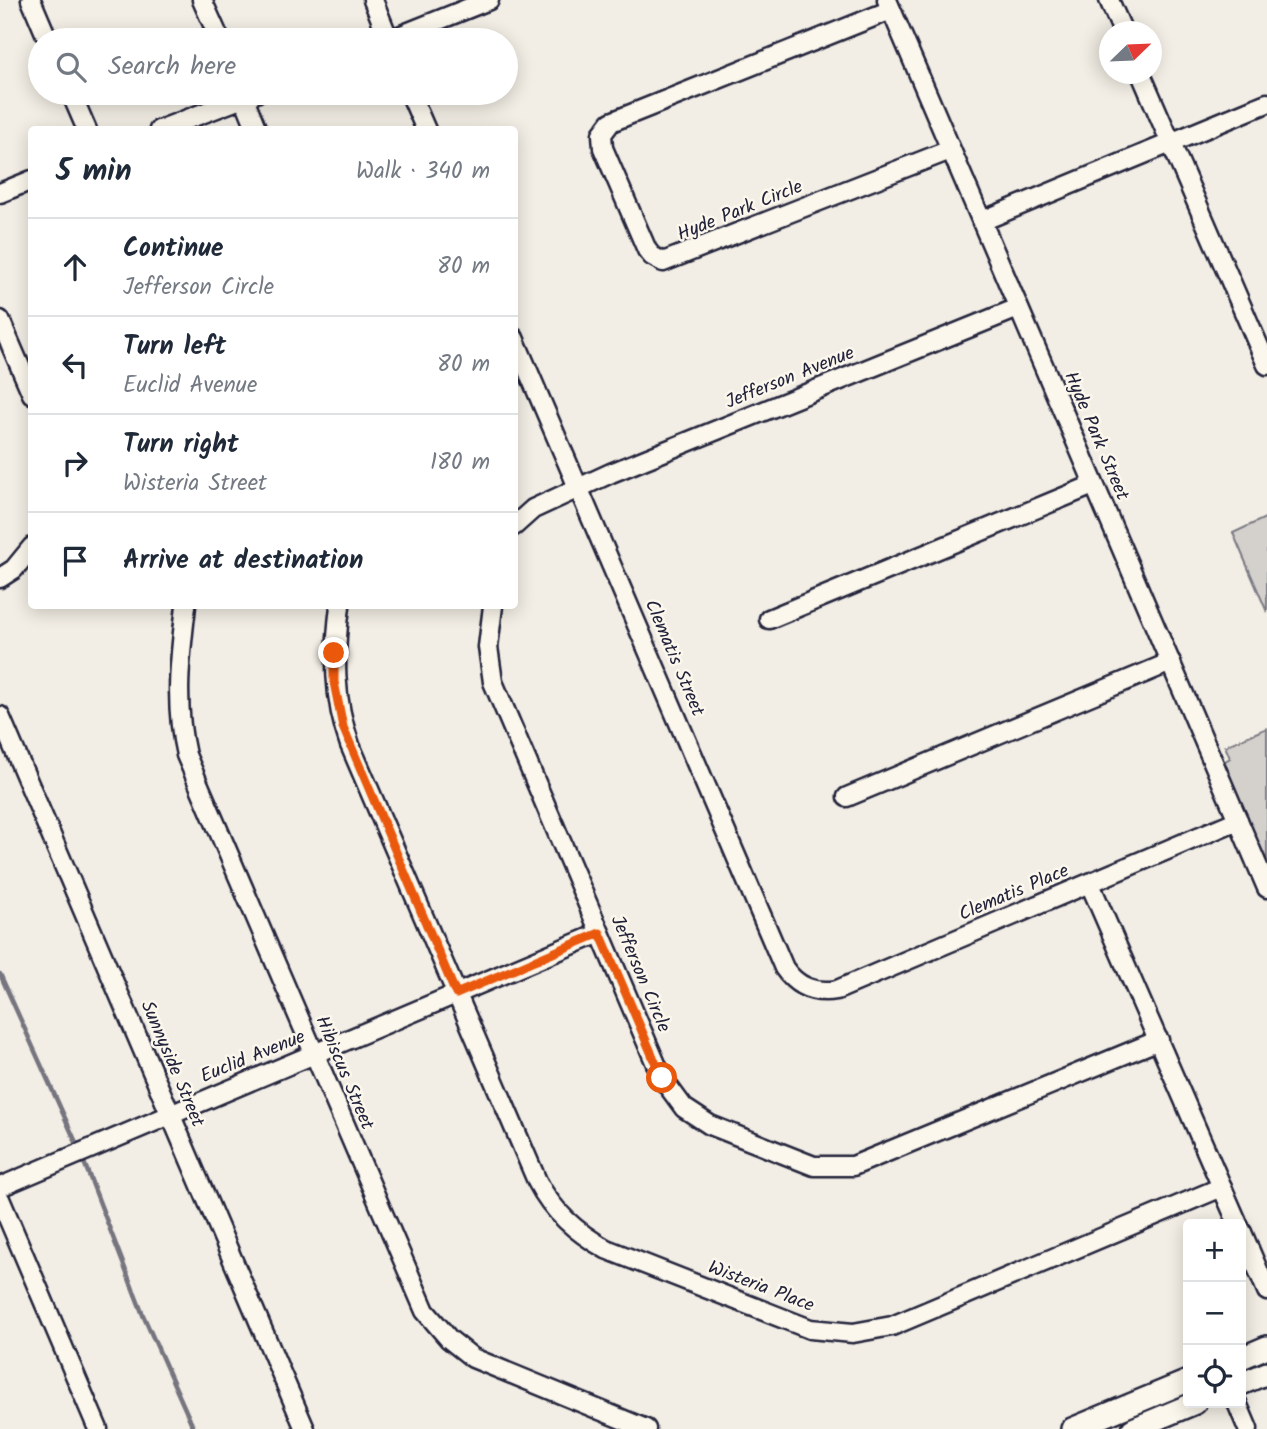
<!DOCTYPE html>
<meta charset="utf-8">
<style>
:root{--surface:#fff;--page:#f6f6f7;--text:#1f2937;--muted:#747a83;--line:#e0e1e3}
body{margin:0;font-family:Kalam,sans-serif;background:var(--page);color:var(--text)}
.controls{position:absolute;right:21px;bottom:21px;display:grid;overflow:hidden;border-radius:7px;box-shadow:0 4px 18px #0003}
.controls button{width:63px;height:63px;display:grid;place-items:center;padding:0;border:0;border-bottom:2px solid var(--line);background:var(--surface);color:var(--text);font:35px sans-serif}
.compass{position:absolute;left:1099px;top:21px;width:63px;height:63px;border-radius:50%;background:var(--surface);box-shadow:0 4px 18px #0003;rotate:67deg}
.stop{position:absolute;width:21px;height:21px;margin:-16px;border:5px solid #ea580c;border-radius:50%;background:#fff}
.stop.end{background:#ea580c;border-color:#fff;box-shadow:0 2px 7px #0008}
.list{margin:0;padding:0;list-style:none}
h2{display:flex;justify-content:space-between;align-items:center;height:91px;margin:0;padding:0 28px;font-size:30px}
h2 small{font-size:23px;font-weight:400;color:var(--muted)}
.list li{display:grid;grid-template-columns:46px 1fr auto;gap:21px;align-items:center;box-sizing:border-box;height:98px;padding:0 28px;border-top:2px solid var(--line)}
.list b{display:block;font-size:26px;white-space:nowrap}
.list p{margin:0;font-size:23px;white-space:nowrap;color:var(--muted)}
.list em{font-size:23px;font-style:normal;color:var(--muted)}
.icon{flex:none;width:38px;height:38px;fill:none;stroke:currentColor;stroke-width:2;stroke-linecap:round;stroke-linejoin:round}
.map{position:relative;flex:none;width:1267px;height:1429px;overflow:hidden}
.search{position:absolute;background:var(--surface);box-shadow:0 4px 18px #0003;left:28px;top:28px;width:490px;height:77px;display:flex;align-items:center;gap:18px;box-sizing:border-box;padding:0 24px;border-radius:38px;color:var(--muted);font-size:26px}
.panel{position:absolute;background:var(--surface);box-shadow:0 4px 18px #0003;left:28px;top:126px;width:490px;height:483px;border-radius:7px}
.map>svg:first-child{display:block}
.green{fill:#d4d1cc;stroke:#7b7a84;stroke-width:2}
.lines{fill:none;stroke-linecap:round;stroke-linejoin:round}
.stream{stroke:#76747f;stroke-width:4.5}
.minor-casing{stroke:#22223b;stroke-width:23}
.major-casing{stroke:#22223b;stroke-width:26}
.minor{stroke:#fbf7ec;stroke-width:18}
.major{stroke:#fbf7ec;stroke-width:21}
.route{stroke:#ea580c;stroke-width:9}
.labels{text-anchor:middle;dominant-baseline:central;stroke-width:5;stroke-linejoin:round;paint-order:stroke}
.street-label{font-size:19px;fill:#22223b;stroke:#fbf7ec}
</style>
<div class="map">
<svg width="1267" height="1429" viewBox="0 0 1267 1429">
<rect width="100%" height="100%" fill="#f2eee5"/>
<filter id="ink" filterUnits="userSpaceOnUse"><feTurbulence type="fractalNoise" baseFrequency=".0143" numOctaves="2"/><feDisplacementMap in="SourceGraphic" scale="14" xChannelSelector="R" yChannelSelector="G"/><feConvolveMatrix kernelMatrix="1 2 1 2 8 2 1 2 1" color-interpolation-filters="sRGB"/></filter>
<g filter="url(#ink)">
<g class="green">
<polygon points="1267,517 1267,612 1233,533"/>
<polygon points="1267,728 1267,868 1222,763 1230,758 1225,746"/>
</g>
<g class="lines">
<g class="stream">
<polyline points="0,974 79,1149"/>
<polyline points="82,1157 143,1315 194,1429"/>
</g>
<g class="minor-casing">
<g id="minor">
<polyline points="31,0 48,40"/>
<polyline points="202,0 220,40"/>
<polyline points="373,0 389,40"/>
<polyline points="887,0 1267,888"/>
<polyline points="1109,0 1123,32"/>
<polyline points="891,10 611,122 602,134 603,148 647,250 652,256 663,262 950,150"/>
<polyline points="389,40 489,0"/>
<polyline points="1141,74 1267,365"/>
<polyline points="71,93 87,130"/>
<polyline points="242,93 257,130"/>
<polyline points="410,93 426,130"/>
<polyline points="159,130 256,93"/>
<polyline points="0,193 32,180"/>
<polyline points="982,221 1267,103"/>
<polyline points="0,320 32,394"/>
<path d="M514 338 784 968C797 987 814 994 837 990L1238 820"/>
<polyline points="514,526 533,509 611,473 1018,308"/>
<polyline points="0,578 14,569 32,547"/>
<path d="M186 606C180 657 174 703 186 755L425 1311 449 1339 473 1358 646 1429"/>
<path d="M340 606C334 655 333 698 350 745L537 1181C553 1212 576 1232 606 1249L810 1329 853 1333 892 1326 1222 1187"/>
<polyline points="493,606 488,647 493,682 662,1078 684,1108 710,1125 814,1166 853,1166 1159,1040"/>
<polyline points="769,619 1093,485"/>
<polyline points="0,716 305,1429"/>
<polyline points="847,797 1171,662"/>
<polyline points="1090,884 1238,1224"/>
<polyline points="0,1187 600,933"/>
<polyline points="0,1199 98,1429"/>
<polyline points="1241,1230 1267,1291"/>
<polyline points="1237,1403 1248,1429"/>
</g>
</g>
<g class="major-casing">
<g id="major">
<polyline points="1241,1358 1267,1347"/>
<polyline points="1241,1384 1267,1373"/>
<polyline points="1072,1429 1188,1381"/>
<polyline points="1133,1429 1195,1403"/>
</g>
</g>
<use href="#minor" class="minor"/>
<use href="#major" class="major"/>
</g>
</g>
<g class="lines" filter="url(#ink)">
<polyline class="route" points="334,653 334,682 343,727 456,994 600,933 662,1078"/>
</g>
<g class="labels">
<g class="street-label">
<text transform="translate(740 211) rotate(-22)">Hyde Park Circle</text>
<text transform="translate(790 378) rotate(-22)">Jefferson Avenue</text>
<text transform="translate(1096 436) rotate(67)">Hyde Park Street</text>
<text transform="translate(674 658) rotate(67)">Clematis Street</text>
<text transform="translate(1014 893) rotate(-23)">Clematis Place</text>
<text transform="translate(640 974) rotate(67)">Jefferson Circle</text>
<text transform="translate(253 1057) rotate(-22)">Euclid Avenue</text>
<text transform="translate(172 1064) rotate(67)">Sunnyside Street</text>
<text transform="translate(344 1073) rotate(67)">Hibiscus Street</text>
<text transform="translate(761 1287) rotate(21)">Wisteria Place</text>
</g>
</g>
</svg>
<div class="controls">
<button>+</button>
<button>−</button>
<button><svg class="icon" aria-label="locate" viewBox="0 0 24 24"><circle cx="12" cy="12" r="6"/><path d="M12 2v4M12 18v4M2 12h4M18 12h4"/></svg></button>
</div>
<svg class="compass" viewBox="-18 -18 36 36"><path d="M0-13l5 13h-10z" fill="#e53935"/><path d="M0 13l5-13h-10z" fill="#747a83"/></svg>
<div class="stop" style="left:662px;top:1078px"></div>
<div class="stop end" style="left:334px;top:653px"></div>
<div class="search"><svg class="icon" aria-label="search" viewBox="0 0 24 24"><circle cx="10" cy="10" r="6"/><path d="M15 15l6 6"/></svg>Search here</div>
<section class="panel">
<h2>5 min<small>Walk · 340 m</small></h2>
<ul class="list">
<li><svg class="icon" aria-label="ahead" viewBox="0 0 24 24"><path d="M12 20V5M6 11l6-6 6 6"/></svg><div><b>Continue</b><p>Jefferson Circle</p></div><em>80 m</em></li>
<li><svg class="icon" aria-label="left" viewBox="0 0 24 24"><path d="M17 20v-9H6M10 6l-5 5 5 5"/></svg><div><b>Turn left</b><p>Euclid Avenue</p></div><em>80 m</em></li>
<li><svg class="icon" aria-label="right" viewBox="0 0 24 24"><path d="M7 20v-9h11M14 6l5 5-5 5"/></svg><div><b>Turn right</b><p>Wisteria Street</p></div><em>180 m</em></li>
<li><svg class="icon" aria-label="arrive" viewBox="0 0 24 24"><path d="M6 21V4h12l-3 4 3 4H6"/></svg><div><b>Arrive at destination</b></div></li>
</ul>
</section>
</div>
